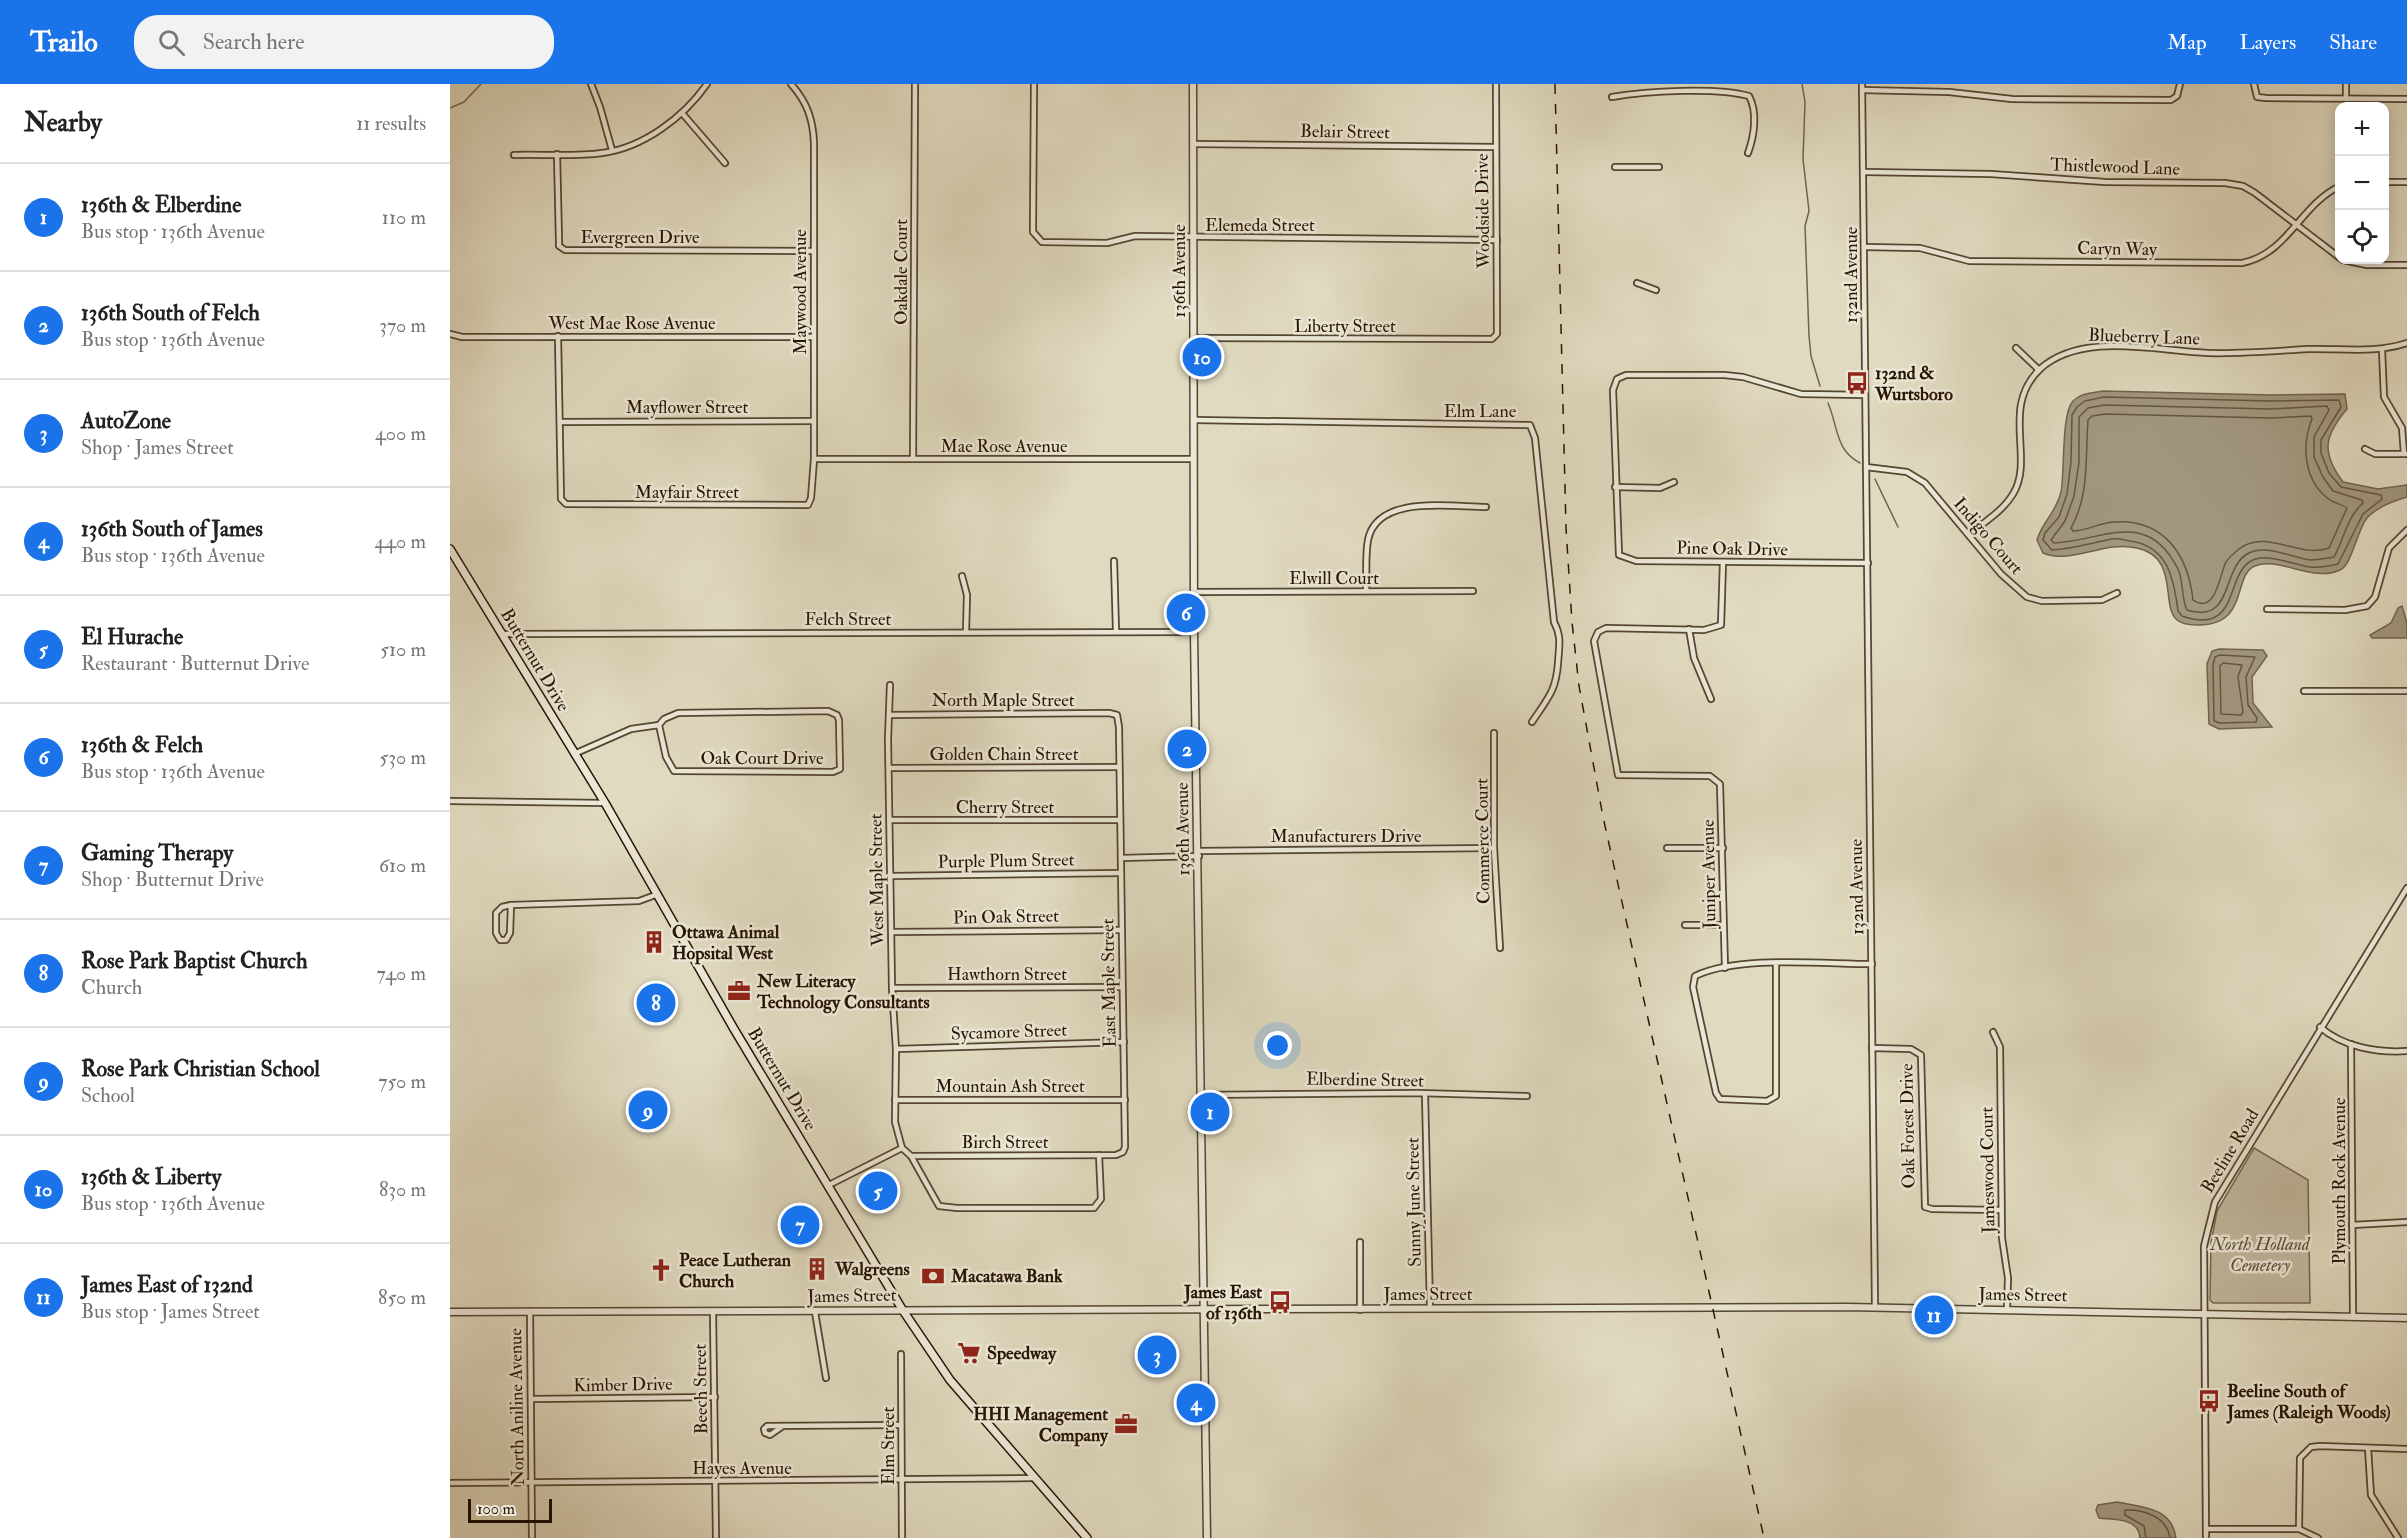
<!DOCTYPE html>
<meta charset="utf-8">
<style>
:root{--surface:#fff;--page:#f2f2f2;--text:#222;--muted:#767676;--line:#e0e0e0;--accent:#1a73e8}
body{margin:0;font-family:"IM FELL Double Pica",serif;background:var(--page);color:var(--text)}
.controls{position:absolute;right:18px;top:18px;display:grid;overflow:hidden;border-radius:12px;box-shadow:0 3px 15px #0003}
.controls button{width:54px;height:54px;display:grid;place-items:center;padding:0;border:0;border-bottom:2px solid var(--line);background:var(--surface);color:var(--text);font:30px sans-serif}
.scale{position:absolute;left:18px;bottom:15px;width:84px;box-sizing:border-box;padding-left:6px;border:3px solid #271402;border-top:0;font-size:16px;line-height:21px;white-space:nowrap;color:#271402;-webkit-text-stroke:4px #ebe7d6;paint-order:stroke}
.you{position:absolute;left:828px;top:962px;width:21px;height:21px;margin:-15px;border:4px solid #fff;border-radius:50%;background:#1a73e8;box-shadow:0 0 0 9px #1a73e833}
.badge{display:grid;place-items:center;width:39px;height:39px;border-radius:50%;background:var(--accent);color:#fff;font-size:20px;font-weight:700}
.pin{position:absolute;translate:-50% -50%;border:3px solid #fff;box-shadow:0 2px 6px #0006}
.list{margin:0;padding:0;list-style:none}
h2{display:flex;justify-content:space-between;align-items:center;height:78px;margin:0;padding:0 24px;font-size:26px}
h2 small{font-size:20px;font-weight:400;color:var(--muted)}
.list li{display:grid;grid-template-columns:39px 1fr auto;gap:18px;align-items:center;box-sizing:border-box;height:108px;padding:0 24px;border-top:2px solid var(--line)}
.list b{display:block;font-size:22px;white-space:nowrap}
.list p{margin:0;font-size:20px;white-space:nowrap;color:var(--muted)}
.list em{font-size:20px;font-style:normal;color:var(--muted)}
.icon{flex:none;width:33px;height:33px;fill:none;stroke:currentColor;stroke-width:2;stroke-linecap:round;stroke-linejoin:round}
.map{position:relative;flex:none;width:1957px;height:1454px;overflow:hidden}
header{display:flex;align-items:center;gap:36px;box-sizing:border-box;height:84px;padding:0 30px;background:var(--accent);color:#fff}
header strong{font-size:28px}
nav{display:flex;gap:33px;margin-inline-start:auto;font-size:21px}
.search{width:420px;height:54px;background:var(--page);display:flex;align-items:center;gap:15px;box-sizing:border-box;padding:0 21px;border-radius:24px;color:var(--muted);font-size:22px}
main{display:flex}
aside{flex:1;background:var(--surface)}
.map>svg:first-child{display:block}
.green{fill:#c1b8a0;stroke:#746651;stroke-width:1.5}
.water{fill:#a1977f;stroke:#70634d;stroke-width:1.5}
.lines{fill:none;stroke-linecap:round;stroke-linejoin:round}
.shore{stroke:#645640;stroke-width:1.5}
.stream{stroke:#70634d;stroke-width:1.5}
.minor-casing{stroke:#554632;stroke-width:8}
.tertiary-casing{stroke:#554632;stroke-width:9}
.secondary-casing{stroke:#271402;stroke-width:10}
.minor{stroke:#ebe7d6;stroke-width:4.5}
.tertiary{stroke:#ebe7d6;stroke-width:6}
.secondary{stroke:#ebe7d6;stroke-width:7}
.rail{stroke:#271402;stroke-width:1.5;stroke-dasharray:10 10;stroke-linecap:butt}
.labels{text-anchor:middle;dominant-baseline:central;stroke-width:5;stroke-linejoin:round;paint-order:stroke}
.street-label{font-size:18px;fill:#271402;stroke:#ebe7d6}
.poi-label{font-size:18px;font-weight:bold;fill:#271402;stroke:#ebe7d6;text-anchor:start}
.park-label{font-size:18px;font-style:italic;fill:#5d4d39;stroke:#ebe7d6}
</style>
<header>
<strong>Trailo</strong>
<div class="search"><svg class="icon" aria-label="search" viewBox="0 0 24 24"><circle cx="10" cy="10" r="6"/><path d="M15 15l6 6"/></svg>Search here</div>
<nav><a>Map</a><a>Layers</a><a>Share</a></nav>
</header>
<main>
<aside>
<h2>Nearby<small>11 results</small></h2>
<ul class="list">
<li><span class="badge">1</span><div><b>136th &amp; Elberdine</b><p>Bus stop · 136th Avenue</p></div><em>110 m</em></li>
<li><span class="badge">2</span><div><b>136th South of Felch</b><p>Bus stop · 136th Avenue</p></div><em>370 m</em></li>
<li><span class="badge">3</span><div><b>AutoZone</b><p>Shop · James Street</p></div><em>400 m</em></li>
<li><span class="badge">4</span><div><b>136th South of James</b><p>Bus stop · 136th Avenue</p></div><em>440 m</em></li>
<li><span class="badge">5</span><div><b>El Hurache</b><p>Restaurant · Butternut Drive</p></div><em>510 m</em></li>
<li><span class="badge">6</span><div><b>136th &amp; Felch</b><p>Bus stop · 136th Avenue</p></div><em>530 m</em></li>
<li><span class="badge">7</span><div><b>Gaming Therapy</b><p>Shop · Butternut Drive</p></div><em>610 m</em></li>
<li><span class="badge">8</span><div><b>Rose Park Baptist Church</b><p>Church</p></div><em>740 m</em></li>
<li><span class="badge">9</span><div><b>Rose Park Christian School</b><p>School</p></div><em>750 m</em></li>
<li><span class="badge">10</span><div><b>136th &amp; Liberty</b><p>Bus stop · 136th Avenue</p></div><em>830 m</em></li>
<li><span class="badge">11</span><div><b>James East of 132nd</b><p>Bus stop · James Street</p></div><em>850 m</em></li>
</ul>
</aside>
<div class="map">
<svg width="1957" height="1454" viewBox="0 0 1957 1454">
<rect width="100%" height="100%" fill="#e0dac0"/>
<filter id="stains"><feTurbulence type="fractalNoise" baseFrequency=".00333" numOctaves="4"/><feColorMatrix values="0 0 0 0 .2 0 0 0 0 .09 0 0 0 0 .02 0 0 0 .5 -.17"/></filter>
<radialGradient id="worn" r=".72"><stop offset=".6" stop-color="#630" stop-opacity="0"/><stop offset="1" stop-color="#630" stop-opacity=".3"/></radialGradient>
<polygon class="green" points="1804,1064 1858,1096 1860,1219 1763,1219 1760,1216 1761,1159 1767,1127"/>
<g class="water">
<path d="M1653 307 1821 311 1895 310 1897 325C1874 352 1871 368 1893 398L1928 405 1957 401V413C1943 417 1927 423 1917 434 1907 446 1902 481 1890 486 1863 499 1828 472 1805 482 1782 491 1800 542 1747 541 1739 541 1731 540 1726 535 1711 520 1729 473 1687 464 1654 456 1622 481 1593 469L1587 456C1592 438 1606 429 1611 408 1615 387 1611 330 1623 317 1631 309 1642 309 1653 307Z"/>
<polygon points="1952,522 1957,539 1957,554 1922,554 1920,551 1941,539 1948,524"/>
<polygon points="1769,565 1813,566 1817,572 1802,593 1803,619 1822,643 1769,645 1759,640 1757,580 1762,567"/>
<path d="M1667 1418C1692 1423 1722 1423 1726 1454H1690C1689 1433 1662 1436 1649 1434L1646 1426 1648 1421Z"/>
</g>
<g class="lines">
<g class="shore">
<path d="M1654 313 1821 317 1889 316 1891 323 1871 356V369L1879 389 1891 403 1931 411 1932 415 1913 430 1888 480C1879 482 1869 484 1860 483 1842 481 1818 468 1801 477 1775 491 1790 552 1732 532L1728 527C1724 495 1718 462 1680 457 1674 456 1668 454 1662 455 1641 459 1623 465 1602 466L1593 456 1595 449 1609 433 1617 410 1621 378 1622 331 1627 323 1635 317Z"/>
<path d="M1654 321 1821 325 1877 322 1879 326 1864 353V373L1873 393 1883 407 1912 416 1913 419C1897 433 1894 455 1884 473 1877 474 1868 476 1861 476 1841 474 1816 459 1797 470 1771 486 1784 540 1737 526 1731 514 1734 498 1728 485 1697 423 1653 457 1604 459L1601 456 1615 437 1624 412 1629 378V333L1638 324Z"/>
<path d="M1655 330 1821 334 1861 332 1862 335C1851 362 1854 398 1880 416 1886 420 1892 420 1897 424L1879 464C1850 475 1816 444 1789 465 1784 469 1779 473 1776 478 1770 489 1766 532 1743 516 1738 471 1714 434 1663 438 1649 439 1636 447 1623 447L1621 444C1640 410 1635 373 1638 336L1642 332Z"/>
<polygon points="1770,571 1805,573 1796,593 1798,621 1807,634 1806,638 1770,639 1764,637 1763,581 1765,573"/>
<polygon points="1773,579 1792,581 1788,593 1793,628 1791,631 1771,630 1770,582"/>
<path d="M1696 1454 1694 1442 1675 1431V1426C1694 1425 1717 1433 1720 1454"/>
</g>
<g class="stream">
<polyline points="1352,0 1355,18 1353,75 1359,127 1355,142 1359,252 1361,272 1370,302"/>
<polyline points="0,24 14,18 31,0"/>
<path d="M1378 319C1388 342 1385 366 1410 379"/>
<polyline points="1425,395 1448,443"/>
</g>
<g class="minor-casing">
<g id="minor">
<polyline points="141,0 150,23 162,66"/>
<polyline points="584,0 583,140 583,148 592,158 657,159 685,152 1047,156"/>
<polyline points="1412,0 1425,1223"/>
<polyline points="1804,0 1807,13 1816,14 1957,15"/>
<polyline points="1896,0 1896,15"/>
<polyline points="1412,6 1499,8 1562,15 1721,16 1727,12 1730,0"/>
<path d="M1162 13C1197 7 1266 3 1299 12 1308 28 1304 53 1298 69"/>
<polyline points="232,29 275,79"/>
<polyline points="743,60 1046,63"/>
<polyline points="107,70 109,157 109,162 115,166 363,167"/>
<path d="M64 71C93 70 123 73 152 69 193 64 234 33 257 0"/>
<polyline points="1165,83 1209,83"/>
<polyline points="1415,88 1541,90 1655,98 1775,99 1793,102 1805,109 1890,174"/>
<polyline points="1934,98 1957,98"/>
<path d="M1415 163 1470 164 1519 177 1792 179C1838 170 1850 121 1890 102"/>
<polyline points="1893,176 1917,181 1957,181"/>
<polyline points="1187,199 1206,206"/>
<polyline points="0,250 12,253 363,253"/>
<path d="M108 252 111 415 116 420 358 421 361 414 364 375V59C363 35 357 18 341 0"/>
<polyline points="744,254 1042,255 1047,250 1046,0"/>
<polyline points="1566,264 1589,286"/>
<polyline points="1932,266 1934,313 1952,344 1954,370"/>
<polyline points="1415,311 1351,310 1293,293 1274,291 1176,291 1167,295 1163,306 1169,471 1186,477 1418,479"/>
<path d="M745 336 1080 341 1085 354 1104 538C1112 553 1109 562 1108 579 1106 607 1098 614 1082 638"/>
<polyline points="110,338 364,337"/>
<polyline points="1915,365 1925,370 1956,370"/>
<polyline points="364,375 744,375"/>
<polyline points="463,375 465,0"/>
<polyline points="1416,383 1457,388 1475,399 1551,490 1577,513 1592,517 1652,516 1667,509"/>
<polyline points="1165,403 1210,404 1224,398"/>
<path d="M1520 450C1534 438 1553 427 1563 410 1585 375 1550 323 1590 285 1632 247 1706 267 1758 269 1792 270 1824 267 1858 265 1891 264 1924 270 1957 259"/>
<polyline points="664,477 666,547"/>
<polyline points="1273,478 1271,541 1254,546 1156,544 1148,548 1144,557 1168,691 1260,692 1270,700 1275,884"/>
<polyline points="512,492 517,511 516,548"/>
<path d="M916 507C917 491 915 472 918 456 927 410 1001 423 1036 423"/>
<polyline points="744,508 1023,507"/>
<polyline points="1817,525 1895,526 1917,522 1925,513 1939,464 1957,446"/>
<polyline points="1239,545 1244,574 1261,615"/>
<polyline points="52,550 744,548"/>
<polyline points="440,601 438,655 442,904 446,965 445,1038 452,1064 461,1072 489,1122 507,1124 644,1124 651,1115 649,1071"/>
<polyline points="1854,607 1957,607"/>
<polygon points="378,627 387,631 389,636 390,685 383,688 224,687 216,673 209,641 214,635 228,629"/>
<polyline points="440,631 659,629 667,631 669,643 675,1063 673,1068 666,1071 461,1072"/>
<polyline points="1044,649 1044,764 1050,864"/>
<polyline points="124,670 181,645 209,641"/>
<polyline points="439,684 669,683"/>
<polyline points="0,717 155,719"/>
<polyline points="440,736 670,736"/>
<polyline points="1217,764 1273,764"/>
<polyline points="749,767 1044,764"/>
<polyline points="671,774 749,772"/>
<polyline points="441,792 671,789"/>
<polyline points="61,821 189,817 208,810"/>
<polygon points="61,821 60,849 56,856 50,856 46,849 46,829 52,823"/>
<polyline points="1235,841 1273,841"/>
<polyline points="442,848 671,846"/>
<path d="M1326 880V1012L1317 1017 1270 1015 1266 1009 1243 903 1245 892C1289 871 1373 880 1422 880"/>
<polyline points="442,904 672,903"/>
<path d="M1870 943C1893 963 1927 969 1957 967"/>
<polyline points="1543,948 1550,963 1552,1154 1558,1194 1557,1225"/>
<polyline points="1901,960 1903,1233"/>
<polyline points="1422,964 1461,965 1471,971 1475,1123 1482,1125 1551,1126"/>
<polyline points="446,965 674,958"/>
<polyline points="975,1010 980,1225"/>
<polyline points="752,1011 968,1009 1077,1012"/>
<polyline points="445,1016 675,1016"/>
<polyline points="379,1101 452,1064"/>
<polyline points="1902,1141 1957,1138"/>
<polyline points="910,1158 910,1226"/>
<polyline points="80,1227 82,1454"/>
<polyline points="263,1228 266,1454"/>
<polyline points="365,1228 376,1294"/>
<polyline points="451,1270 452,1454"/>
<polyline points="81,1315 265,1313"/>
<polyline points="333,1342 320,1351 315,1349 314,1345 317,1342 451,1341"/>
<polyline points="1918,1364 1921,1411 1948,1454"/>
<polyline points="0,1399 585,1394"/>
<polyline points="1756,1445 1849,1445 1868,1454"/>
<polyline points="1849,1445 1850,1374 1861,1363 1870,1362 1957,1365"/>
<polyline points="1756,1454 1754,1162 1765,1118 1957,804"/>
</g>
</g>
<g class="tertiary-casing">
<g id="tertiary">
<polyline points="743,0 744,548 757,1454"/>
<polyline points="0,1228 1397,1223 1957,1234"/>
</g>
</g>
<g class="secondary-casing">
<polyline id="secondary" points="0,465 155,719 284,945 452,1225 500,1296 637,1454"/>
</g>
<use href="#minor" class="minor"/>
<use href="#tertiary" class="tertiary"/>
<use href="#secondary" class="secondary"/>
<polyline class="rail" points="1105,0 1116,444 1122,538 1129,602 1153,733 1314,1454"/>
</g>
<defs>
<g id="bus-bare" transform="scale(1.8)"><path d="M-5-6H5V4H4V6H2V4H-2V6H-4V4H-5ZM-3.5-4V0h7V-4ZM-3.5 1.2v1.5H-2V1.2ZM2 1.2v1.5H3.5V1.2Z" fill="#8f2418" stroke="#ebe7d6" stroke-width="2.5" paint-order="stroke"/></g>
<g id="building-bare" transform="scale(1.8)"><path d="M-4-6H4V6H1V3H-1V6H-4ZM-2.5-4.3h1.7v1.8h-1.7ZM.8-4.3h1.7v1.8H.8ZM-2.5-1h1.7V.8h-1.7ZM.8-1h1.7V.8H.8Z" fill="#8f2418" stroke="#ebe7d6" stroke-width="2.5" paint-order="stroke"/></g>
<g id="office-bare" transform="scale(1.8)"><path d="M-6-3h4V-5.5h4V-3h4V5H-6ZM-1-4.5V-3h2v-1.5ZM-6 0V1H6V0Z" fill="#8f2418" stroke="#ebe7d6" stroke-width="2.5" paint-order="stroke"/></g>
<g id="church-bare" transform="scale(1.8)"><path d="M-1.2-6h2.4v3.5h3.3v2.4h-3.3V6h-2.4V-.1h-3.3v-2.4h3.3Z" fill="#8f2418" stroke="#ebe7d6" stroke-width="2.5" paint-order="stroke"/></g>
<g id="bank-bare" transform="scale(1.8)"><path d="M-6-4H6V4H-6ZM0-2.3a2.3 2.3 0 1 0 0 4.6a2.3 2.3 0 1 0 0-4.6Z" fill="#8f2418" stroke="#ebe7d6" stroke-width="2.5" paint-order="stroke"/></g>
<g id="supermarket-bare" transform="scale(1.8)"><path d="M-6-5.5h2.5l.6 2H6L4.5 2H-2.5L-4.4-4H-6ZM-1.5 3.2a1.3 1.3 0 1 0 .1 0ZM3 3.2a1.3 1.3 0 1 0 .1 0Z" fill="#8f2418" stroke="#ebe7d6" stroke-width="2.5" paint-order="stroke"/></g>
</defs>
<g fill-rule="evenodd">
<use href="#bus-bare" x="1407" y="299"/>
<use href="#building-bare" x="204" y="858"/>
<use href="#office-bare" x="289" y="907"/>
<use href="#building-bare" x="367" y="1185"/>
<use href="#church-bare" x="211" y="1186"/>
<use href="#bank-bare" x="483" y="1192"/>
<use href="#bus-bare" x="830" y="1218"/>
<use href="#supermarket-bare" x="519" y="1269"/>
<use href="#bus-bare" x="1759" y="1317"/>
<use href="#office-bare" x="676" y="1340"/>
</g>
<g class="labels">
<g class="street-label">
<text transform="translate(895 48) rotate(1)">Belair Street</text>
<text transform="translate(1665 83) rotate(2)">Thistlewood Lane</text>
<text transform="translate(1033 127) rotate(-91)">Woodside Drive</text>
<text x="810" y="141">Elemeda Street</text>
<text x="190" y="153">Evergreen Drive</text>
<text transform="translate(1667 165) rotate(1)">Caryn Way</text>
<text transform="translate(729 187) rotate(-90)">136th Avenue</text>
<text transform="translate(451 188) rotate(-90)">Oakdale Court</text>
<text transform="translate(1401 191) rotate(-90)">132nd Avenue</text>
<text transform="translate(350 208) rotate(-90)">Maywood Avenue</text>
<text x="182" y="239">West Mae Rose Avenue</text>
<text x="895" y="242">Liberty Street</text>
<text transform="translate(1694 253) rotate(2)">Blueberry Lane</text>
<text x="237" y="323">Mayflower Street</text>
<text x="1030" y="327">Elm Lane</text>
<text x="554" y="362">Mae Rose Avenue</text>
<text x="237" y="408">Mayfair Street</text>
<text transform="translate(1538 452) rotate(49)">Indigo Court</text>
<text transform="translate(1282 465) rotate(1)">Pine Oak Drive</text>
<text x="884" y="494">Elwill Court</text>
<text x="398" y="535">Felch Street</text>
<text transform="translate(85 576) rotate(59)">Butternut Drive</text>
<text x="553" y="616">North Maple Street</text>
<text x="554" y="670">Golden Chain Street</text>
<text x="312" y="674">Oak Court Drive</text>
<text x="555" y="723">Cherry Street</text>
<text transform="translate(733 745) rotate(-91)">136th Avenue</text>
<text x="896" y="752">Manufacturers Drive</text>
<text transform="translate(1033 757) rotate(-91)">Commerce Court</text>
<text transform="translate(556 777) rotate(-1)">Purple Plum Street</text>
<text transform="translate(1259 790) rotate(-91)">Juniper Avenue</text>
<text transform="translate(427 796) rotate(-91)">West Maple Street</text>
<text transform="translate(1407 803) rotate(-91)">132nd Avenue</text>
<text transform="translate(556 833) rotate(-1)">Pin Oak Street</text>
<text x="557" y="890">Hawthorn Street</text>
<text transform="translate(659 899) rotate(-91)">East Maple Street</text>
<text transform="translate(559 948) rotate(-2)">Sycamore Street</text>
<text transform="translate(332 995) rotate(59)">Butternut Drive</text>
<text transform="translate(915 996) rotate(1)">Elberdine Street</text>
<text x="560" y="1002">Mountain Ash Street</text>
<text transform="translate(1458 1042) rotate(-91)">Oak Forest Drive</text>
<text x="555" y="1058">Birch Street</text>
<text transform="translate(1780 1067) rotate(-59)">Beeline Road</text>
<text transform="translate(1538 1086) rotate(-91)">Jameswood Court</text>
<text transform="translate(1889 1097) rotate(-90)">Plymouth Rock Avenue</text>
<text transform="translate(964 1118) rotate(-91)">Sunny June Street</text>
<text x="978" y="1210">James Street</text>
<text transform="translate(1573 1211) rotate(1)">James Street</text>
<text transform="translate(402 1212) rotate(-1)">James Street</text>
<text transform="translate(173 1301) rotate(-1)">Kimber Drive</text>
<text transform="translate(251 1305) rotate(-91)">Beech Street</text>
<text transform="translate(67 1323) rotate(-91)">North Aniline Avenue</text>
<text transform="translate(438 1362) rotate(-90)">Elm Street</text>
<text x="292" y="1384">Hayes Avenue</text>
</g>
<g class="poi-label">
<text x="1425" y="289">132nd &amp;<tspan x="1425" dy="21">Wurtsboro</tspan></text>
<text x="222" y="848">Ottawa Animal<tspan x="222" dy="21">Hopsital West</tspan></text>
<text x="307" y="897">New Literacy<tspan x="307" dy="21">Technology Consultants</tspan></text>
<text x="229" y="1176">Peace Lutheran<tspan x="229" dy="21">Church</tspan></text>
<text x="385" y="1185">Walgreens</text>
<text x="501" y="1192">Macatawa Bank</text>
<text x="812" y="1208" text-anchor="end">James East<tspan x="812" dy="21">of 136th</tspan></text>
<text x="537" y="1269">Speedway</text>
<text x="1777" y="1307">Beeline South of<tspan x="1777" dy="21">James (Raleigh Woods)</tspan></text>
<text x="658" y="1330" text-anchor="end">HHI Management<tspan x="658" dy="21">Company</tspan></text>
</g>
<g class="park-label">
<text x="1810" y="1160">North Holland<tspan x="1810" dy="21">Cemetery</tspan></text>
</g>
</g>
<rect width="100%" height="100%" filter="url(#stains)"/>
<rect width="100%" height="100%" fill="url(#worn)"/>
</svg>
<div class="controls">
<button>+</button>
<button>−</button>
<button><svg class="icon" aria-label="locate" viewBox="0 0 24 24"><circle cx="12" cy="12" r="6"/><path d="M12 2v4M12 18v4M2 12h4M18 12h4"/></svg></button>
</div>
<div class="scale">100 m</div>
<div class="you"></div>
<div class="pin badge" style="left:760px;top:1028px">1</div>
<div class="pin badge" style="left:737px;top:665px">2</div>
<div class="pin badge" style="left:707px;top:1271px">3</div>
<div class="pin badge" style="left:746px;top:1319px">4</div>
<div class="pin badge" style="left:428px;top:1107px">5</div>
<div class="pin badge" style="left:736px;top:529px">6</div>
<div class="pin badge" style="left:350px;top:1141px">7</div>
<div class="pin badge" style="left:206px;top:919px">8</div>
<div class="pin badge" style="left:198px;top:1026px">9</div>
<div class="pin badge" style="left:752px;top:273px">10</div>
<div class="pin badge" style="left:1484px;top:1231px">11</div>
</div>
</main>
